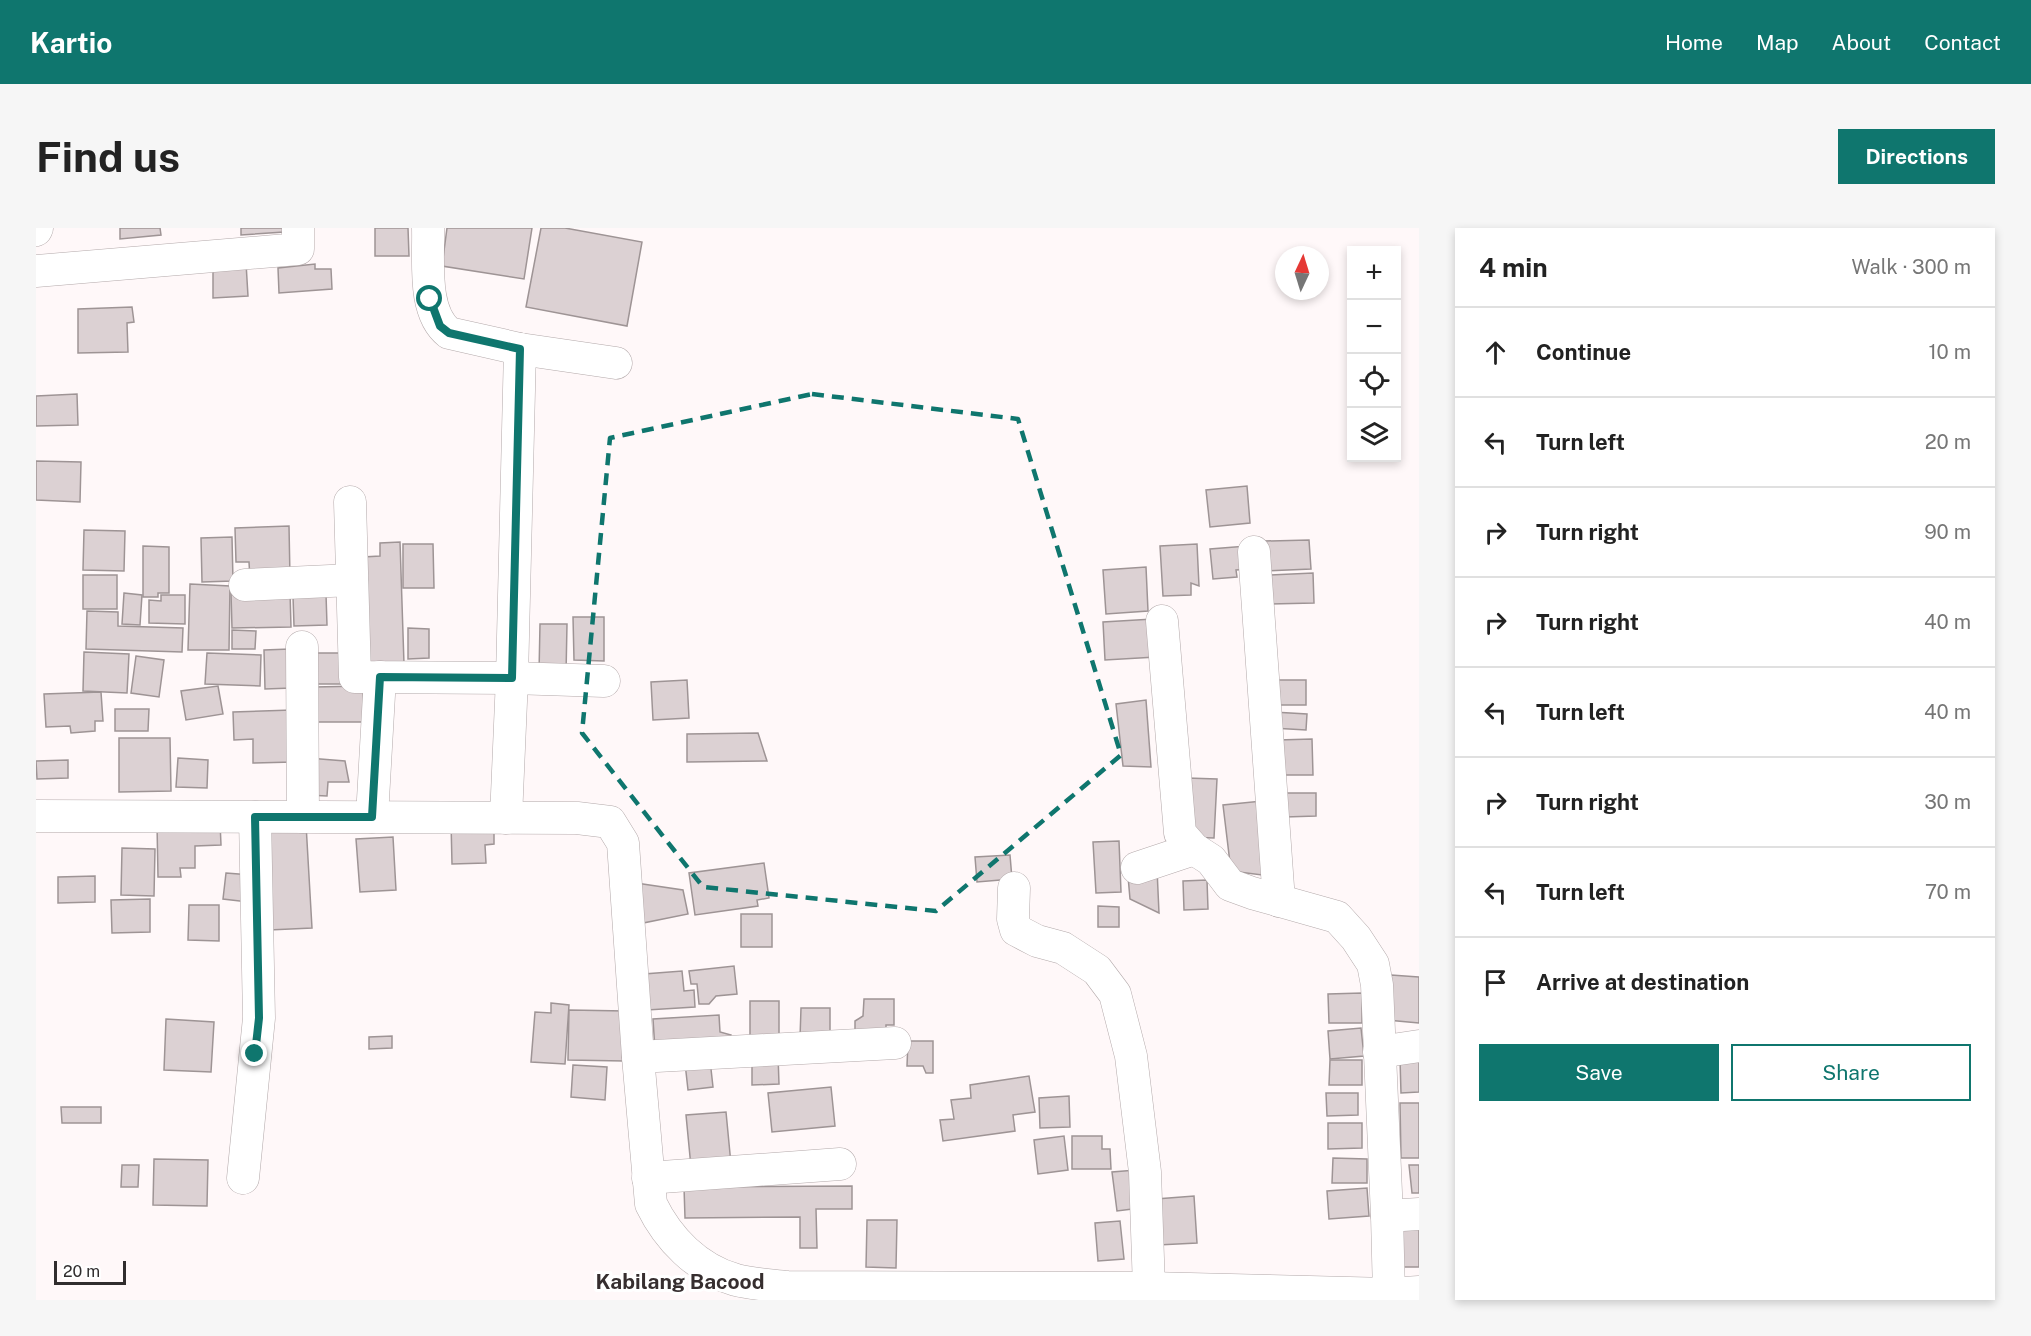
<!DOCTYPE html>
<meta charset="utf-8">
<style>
:root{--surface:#fff;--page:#f6f6f6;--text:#222;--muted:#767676;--line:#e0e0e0;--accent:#0f766e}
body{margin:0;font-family:"Public Sans",sans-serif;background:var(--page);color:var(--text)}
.controls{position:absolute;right:18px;top:18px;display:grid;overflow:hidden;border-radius:0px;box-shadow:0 3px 9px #0003}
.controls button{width:54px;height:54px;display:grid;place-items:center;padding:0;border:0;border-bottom:2px solid var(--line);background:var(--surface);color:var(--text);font:30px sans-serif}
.compass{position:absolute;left:1239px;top:18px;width:54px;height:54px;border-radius:50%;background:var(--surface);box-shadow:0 3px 9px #0003;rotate:4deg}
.scale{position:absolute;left:18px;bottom:15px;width:72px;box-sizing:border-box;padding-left:6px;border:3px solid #312d2e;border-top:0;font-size:16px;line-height:21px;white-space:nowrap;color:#312d2e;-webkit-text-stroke:4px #fff;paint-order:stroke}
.stop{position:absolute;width:18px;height:18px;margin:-14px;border:4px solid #0f766e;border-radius:50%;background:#fff}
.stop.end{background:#0f766e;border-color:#fff;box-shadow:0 2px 6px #0008}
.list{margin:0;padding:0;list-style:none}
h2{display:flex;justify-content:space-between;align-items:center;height:78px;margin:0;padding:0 24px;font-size:26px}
h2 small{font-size:20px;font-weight:400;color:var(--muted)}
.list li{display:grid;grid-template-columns:39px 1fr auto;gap:18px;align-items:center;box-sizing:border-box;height:90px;padding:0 24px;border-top:2px solid var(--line)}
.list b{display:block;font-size:22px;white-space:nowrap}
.list em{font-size:20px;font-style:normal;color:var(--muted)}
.actions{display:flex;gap:12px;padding:18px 24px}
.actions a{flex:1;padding:14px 0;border:2px solid var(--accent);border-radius:0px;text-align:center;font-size:21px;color:var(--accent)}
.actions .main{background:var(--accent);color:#fff}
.icon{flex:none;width:33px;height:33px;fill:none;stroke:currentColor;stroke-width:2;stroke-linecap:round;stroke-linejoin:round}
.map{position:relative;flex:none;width:1383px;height:1072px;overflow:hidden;border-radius:0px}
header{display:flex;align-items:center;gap:36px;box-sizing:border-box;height:84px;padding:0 30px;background:var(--accent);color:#fff}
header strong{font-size:28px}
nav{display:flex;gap:33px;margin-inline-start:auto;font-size:21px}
.intro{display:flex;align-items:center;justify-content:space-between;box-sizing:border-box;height:144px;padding:0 36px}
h1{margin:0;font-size:42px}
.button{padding:15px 27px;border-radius:0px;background:var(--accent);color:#fff;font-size:21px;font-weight:700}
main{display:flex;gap:36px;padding:0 36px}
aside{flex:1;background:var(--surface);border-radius:0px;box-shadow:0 3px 9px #0003}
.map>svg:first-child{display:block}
.building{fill:#dcd1d3;stroke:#9e9495;stroke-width:1.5}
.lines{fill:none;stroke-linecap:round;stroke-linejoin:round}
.minor-casing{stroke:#b3a9aa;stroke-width:33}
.minor{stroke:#fff;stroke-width:32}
.route{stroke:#0f766e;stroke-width:8}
.marked{fill:none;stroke:#0f766e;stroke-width:4.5;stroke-dasharray:12 8;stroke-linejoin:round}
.labels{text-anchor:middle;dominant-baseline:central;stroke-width:6;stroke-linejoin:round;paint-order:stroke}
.neighbourhood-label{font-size:21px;font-weight:bold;fill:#362e2f;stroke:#fff}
</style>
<header>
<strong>Kartio</strong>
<nav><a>Home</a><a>Map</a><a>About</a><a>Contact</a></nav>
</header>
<div class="intro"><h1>Find us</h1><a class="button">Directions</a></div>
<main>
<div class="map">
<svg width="1383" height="1072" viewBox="0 0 1383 1072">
<rect width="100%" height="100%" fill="#fff8f9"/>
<g class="building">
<polygon points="84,0 124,0 125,7 84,11"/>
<polygon points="205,0 248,0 248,4 205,7"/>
<polygon points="339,0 372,0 373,28 339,28"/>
<polygon points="411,0 496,0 488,51 406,38"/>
<polygon points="505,0 529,0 606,14 591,98 490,79"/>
<polygon points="177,34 210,35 212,68 177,70"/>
<polygon points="279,36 279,41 295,41 296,61 243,65 242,40"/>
<polygon points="96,79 98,94 91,95 92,124 42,125 42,81"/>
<polygon points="41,166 42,197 0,198 0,168"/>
<polygon points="0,233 45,234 44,274 0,272"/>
<polygon points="1211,258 1214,295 1174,299 1170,262"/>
<polygon points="253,298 254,350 214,351 213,334 200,334 199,300"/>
<polygon points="48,302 89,303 88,343 47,342"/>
<polygon points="196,309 197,353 166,354 165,310"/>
<polygon points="1273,312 1275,341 1231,343 1229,313"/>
<polygon points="364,314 368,436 330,437 327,329 344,328 344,315"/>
<polygon points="367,316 397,316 398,360 367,360"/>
<polygon points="1161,316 1163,358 1155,355 1155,367 1127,368 1124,318"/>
<polygon points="107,318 133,319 133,365 122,365 122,369 107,369"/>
<polygon points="1211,318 1213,341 1200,342 1201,349 1177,351 1174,321"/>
<polygon points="1110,339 1112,383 1070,386 1067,342"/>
<polygon points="1277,345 1278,375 1233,376 1233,347"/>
<rect x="47" y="347" width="34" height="34"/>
<polygon points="154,356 194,358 193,422 152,422"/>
<polygon points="254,364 255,399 196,400 195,365"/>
<polygon points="88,365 106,367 104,397 86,396"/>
<polygon points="290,366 291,397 258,398 257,368"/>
<polygon points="125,367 149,367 149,396 113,395 113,372 125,373"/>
<polygon points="51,383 82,384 82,398 147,400 146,424 50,421"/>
<polygon points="537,389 568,389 568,433 538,432"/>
<polygon points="1117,391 1120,429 1069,432 1067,394"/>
<polygon points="504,396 531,396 530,446 503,445"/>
<polygon points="372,400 393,401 393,430 372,431"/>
<polygon points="196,402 220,403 219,421 196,421"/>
<polygon points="254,421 256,460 229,461 228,422"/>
<polygon points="48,424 93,426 91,465 47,463"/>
<polygon points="171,425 225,427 224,458 169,456"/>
<rect x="278" y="425" width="35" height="31"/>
<polygon points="100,428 128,432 123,469 95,465"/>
<polygon points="651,452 653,490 617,492 615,454"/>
<rect x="1236" y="452" width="34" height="25"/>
<polygon points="182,458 187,486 150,492 145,463"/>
<polygon points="327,458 328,494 278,494 278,459"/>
<polygon points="65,464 67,493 59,493 59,503 35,505 34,498 10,499 8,466"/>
<polygon points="1110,472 1115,539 1087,538 1080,476"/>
<polygon points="79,481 113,481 112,503 79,503"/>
<polygon points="256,482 257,534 217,535 217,511 198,512 197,484"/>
<polygon points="1237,484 1271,486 1270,502 1236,500"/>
<polygon points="722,505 731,533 651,534 651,506"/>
<polygon points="83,510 134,510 135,563 83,564"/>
<polygon points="1276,511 1277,547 1242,547 1242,512"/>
<polygon points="142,530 172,532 171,560 140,559"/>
<polygon points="272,530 309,533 313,554 292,554 291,568 270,567"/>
<polygon points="32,532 32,550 1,551 0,533"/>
<polygon points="1151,550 1181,551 1178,610 1148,609"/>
<polygon points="1249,565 1280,565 1280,588 1249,589"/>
<polygon points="1226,573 1234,648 1195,643 1187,577"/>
<polygon points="184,594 185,617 159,618 159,640 144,640 145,649 122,649 121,596"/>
<polygon points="415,594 458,594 458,616 449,617 450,635 416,636"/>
<polygon points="270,596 276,700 233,702 227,599"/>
<polygon points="357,609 360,662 324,664 320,611"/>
<polygon points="1083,613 1085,664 1060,665 1057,614"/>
<polygon points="86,620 119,621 118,668 85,667"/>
<polygon points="974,627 976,651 941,654 939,629"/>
<polygon points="728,635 733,670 721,672 722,678 659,687 653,645"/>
<polygon points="1121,641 1123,685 1094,671 1092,648"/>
<polygon points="190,645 215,647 212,674 187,671"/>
<polygon points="59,648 59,674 22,675 22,649"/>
<polygon points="1171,652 1172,681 1148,682 1147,653"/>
<polygon points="600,655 647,662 652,686 607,695"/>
<polygon points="114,671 114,704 76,705 75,672"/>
<polygon points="153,677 183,677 183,713 152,712"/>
<polygon points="1062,678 1083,679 1083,699 1062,699"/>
<rect x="705" y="686" width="31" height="33"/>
<polygon points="698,738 701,766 680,768 673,776 663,776 661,756 655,756 653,743"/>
<polygon points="646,743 648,763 658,762 659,779 611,782 608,746"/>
<polygon points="1355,747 1383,749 1383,795 1351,792"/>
<polygon points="1326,765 1326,795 1293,795 1292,766"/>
<polygon points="828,771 858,771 858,797 850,797 850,810 819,810 819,793 827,788"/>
<polygon points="714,773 743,773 743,813 714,814"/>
<polygon points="515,775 533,777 529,836 495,834 499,784 515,785"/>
<polygon points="765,780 794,780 794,811 764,810"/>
<polygon points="533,782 589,783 588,833 532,832"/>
<polygon points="683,787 684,804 695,807 692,818 619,822 617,791"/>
<polygon points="130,791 178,794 175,844 128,842"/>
<polygon points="1325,800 1328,828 1294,831 1292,803"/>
<polygon points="356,808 356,820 333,821 333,809"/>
<polygon points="872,813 897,813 897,845 890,845 887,838 871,838"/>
<polygon points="716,827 742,827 743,856 716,857"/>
<polygon points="1383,830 1383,864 1365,865 1364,831"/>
<polygon points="674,832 677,859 652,862 649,835"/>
<polygon points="1294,832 1326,832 1326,857 1293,857"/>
<polygon points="537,837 571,839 569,872 535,869"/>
<polygon points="993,848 999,884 977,887 979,903 907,913 904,892 918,891 915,872 935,870 934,857"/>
<polygon points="795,859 799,898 736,904 732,865"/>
<polygon points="1290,865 1322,865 1322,887 1291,888"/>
<polygon points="1033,868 1034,899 1004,900 1003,870"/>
<polygon points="1364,875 1383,875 1383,930 1365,930"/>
<polygon points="25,879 65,879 65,895 26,895"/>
<polygon points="690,884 695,936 655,939 650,887"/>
<polygon points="1292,895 1326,895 1326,920 1292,921"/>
<polygon points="1028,908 1032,942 1002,946 998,912"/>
<polygon points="1036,908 1066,908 1066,921 1074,921 1075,941 1036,941"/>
<polygon points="1297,930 1331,931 1331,955 1296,955"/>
<polygon points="118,931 172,932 171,978 117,977"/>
<polygon points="86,937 103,937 102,959 85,959"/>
<polygon points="1373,937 1383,937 1383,965 1376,965"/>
<polygon points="1100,942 1104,980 1081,983 1076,944"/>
<polygon points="816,958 816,981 780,981 781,1020 764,1020 764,989 649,990 648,959"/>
<polygon points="1331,960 1333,988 1293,991 1291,963"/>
<polygon points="1158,968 1161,1015 1122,1017 1120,971"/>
<polygon points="1363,991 1383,992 1383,1039 1362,1039"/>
<polygon points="831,992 861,992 860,1040 830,1039"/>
<polygon points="1084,993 1088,1031 1062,1033 1059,995"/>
</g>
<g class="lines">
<g class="minor-casing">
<g id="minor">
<path d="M392 0C393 32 386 84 413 105L484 121 580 135"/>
<polyline points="0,2 1,0"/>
<polyline points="0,43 262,21 262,0"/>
<polyline points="314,274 319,449 476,450 568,453"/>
<polyline points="1218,324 1243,673"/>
<polyline points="209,357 316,352"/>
<polyline points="1126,393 1144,605 1158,621 1175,632 1194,657 1216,665 1301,689 1320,710 1337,736 1341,757 1351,988 1353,1066"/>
<polyline points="266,419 267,589"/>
<path d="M0 588 541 590 574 594 587 615 602 829 615 976C632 1011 661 1041 700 1052 716 1056 734 1057 751 1059L1113 1060 1353 1066 1383 1064"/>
<polyline points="336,589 344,449"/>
<polyline points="470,590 476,450 484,121"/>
<polyline points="1101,640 1158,621"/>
<polyline points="978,660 977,691 980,702 1001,713 1027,720 1061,742 1079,766 1095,828 1109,944 1113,1060"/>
<polyline points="1343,824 1383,818"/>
<polyline points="602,829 859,815"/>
<polyline points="207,950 223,790 219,589"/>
<polyline points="612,950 804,936"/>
<polyline points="1351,988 1383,986"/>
</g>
</g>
<use href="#minor" class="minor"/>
</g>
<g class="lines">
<polyline class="route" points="219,826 223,790 219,589 336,589 344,449 476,450 484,121 413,105 404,98 394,71"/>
</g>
<path class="marked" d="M776 166 982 191 1085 527 900 683 667 659 546 505 574 210Z"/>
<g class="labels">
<g class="neighbourhood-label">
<text x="644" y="1053">Kabilang Bacood</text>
</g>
</g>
</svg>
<div class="controls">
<button>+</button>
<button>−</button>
<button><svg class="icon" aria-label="locate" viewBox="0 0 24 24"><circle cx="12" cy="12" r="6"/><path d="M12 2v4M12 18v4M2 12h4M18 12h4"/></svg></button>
<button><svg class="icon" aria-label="layers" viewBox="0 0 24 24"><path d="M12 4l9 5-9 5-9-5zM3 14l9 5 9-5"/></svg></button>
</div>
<svg class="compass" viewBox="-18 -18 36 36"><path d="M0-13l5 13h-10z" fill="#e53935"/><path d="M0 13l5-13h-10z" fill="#767676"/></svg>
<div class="scale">20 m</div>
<div class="stop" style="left:394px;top:71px"></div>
<div class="stop end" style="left:219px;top:826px"></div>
</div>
<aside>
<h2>4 min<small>Walk · 300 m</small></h2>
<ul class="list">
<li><svg class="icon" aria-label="ahead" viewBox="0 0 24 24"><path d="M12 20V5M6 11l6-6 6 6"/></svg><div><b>Continue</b></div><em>10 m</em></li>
<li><svg class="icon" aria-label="left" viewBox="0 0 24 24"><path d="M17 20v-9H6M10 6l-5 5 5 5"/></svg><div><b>Turn left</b></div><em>20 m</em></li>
<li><svg class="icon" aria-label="right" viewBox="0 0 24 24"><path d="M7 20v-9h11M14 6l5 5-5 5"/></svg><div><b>Turn right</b></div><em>90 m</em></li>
<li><svg class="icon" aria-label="right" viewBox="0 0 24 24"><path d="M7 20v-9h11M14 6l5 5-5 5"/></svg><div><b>Turn right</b></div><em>40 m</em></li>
<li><svg class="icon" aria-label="left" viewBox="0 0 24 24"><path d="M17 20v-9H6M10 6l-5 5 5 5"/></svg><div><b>Turn left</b></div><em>40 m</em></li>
<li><svg class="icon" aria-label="right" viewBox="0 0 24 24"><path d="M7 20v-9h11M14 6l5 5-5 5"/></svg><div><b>Turn right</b></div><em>30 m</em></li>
<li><svg class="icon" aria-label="left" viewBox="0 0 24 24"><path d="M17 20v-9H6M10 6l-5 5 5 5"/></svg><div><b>Turn left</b></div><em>70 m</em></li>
<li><svg class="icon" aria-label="arrive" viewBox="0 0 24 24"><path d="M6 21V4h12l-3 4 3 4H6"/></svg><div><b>Arrive at destination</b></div></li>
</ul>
<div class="actions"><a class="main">Save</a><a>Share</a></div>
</aside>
</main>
